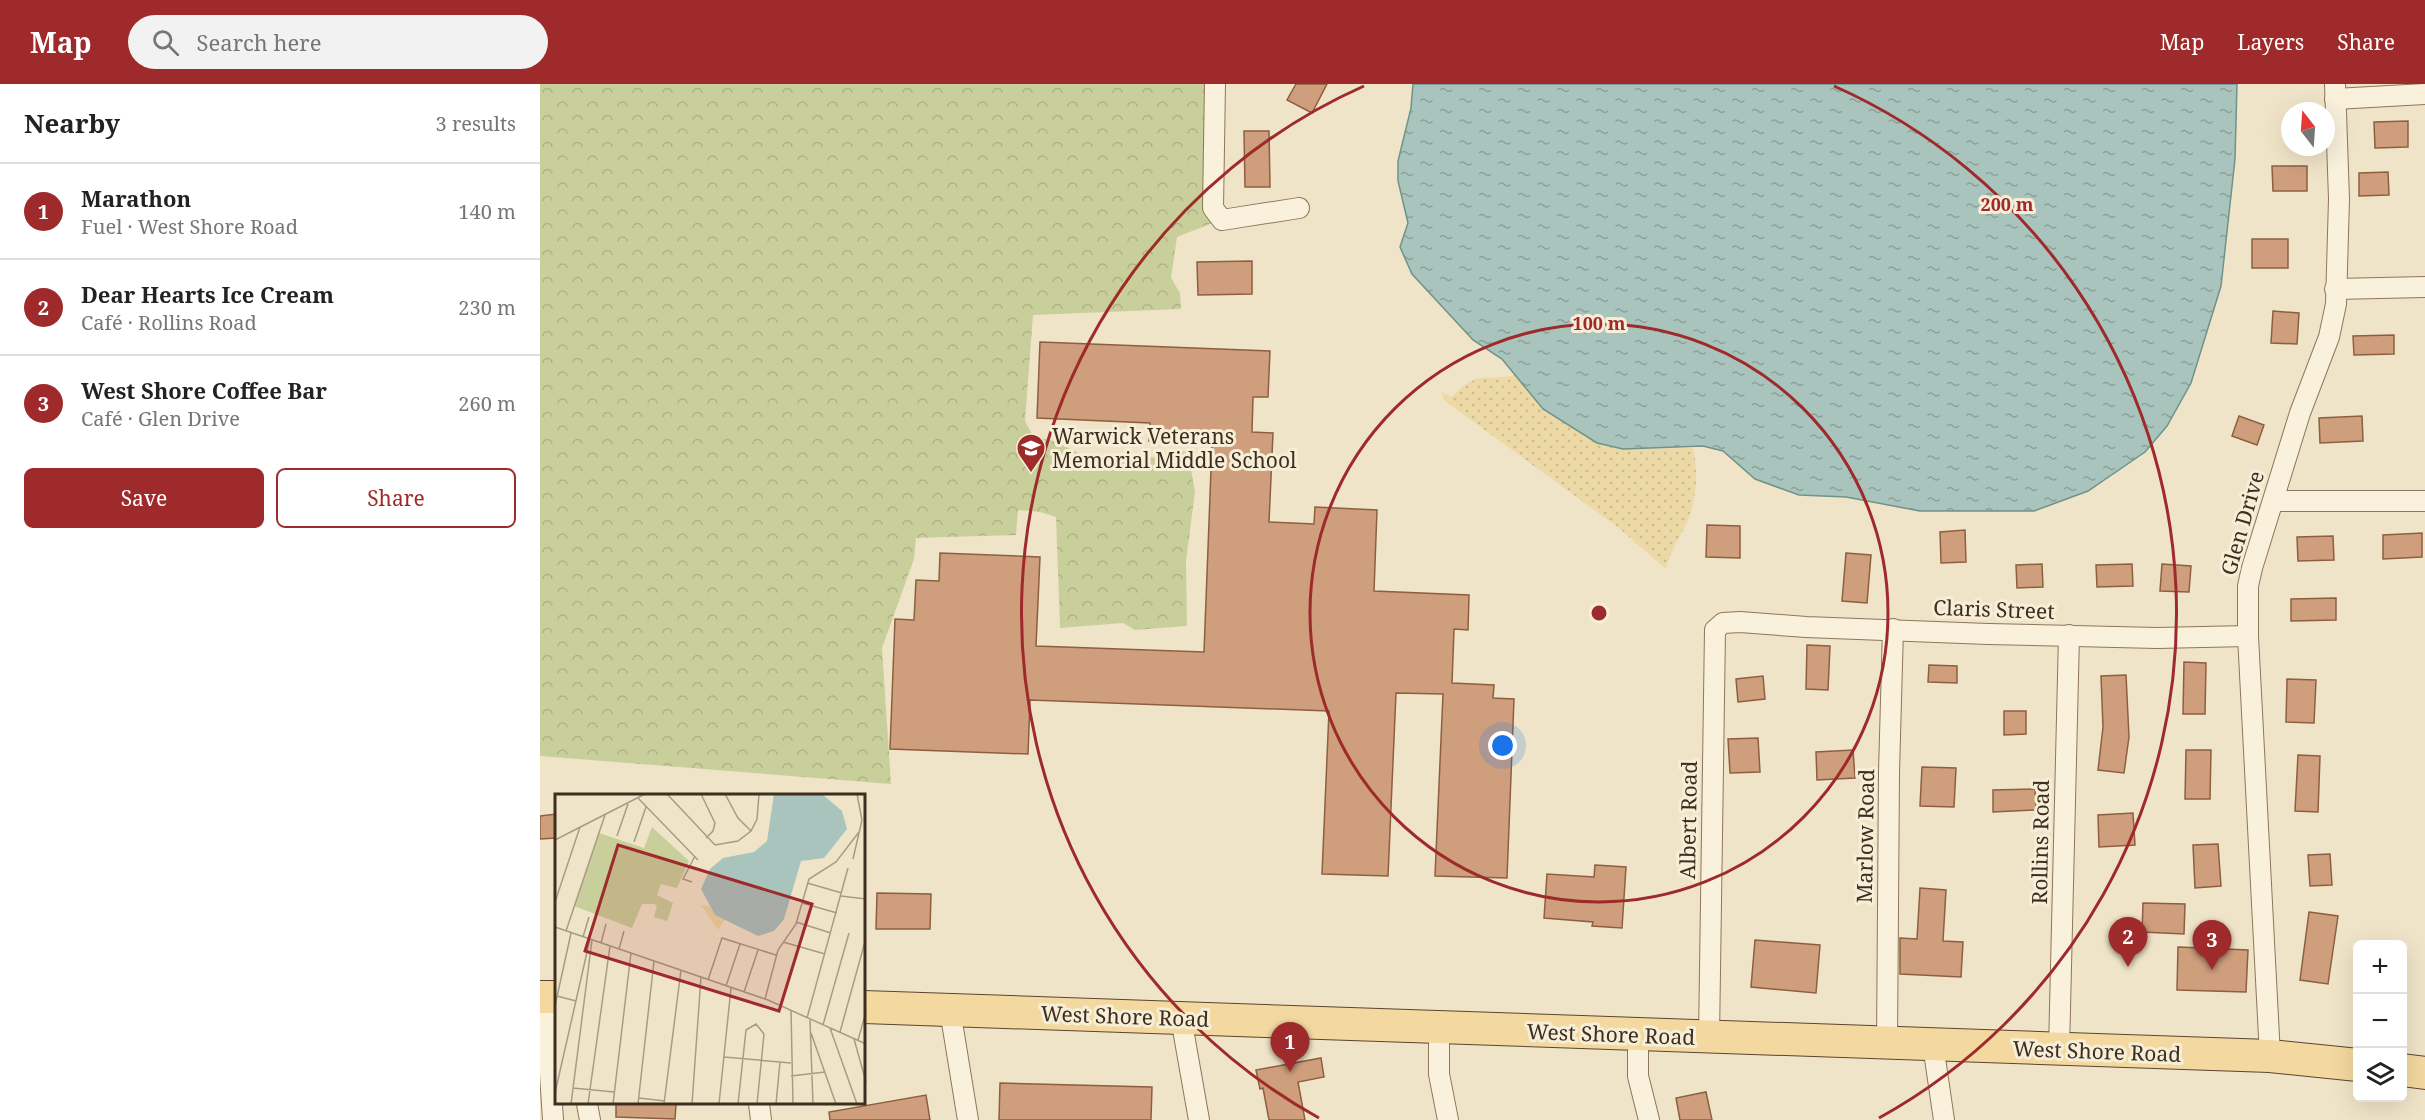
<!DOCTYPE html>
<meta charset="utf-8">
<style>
:root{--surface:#fff;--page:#f2f2f2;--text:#222;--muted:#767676;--line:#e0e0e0;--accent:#9e2a2b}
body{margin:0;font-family:"Noto Serif",serif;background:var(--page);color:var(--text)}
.controls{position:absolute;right:18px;bottom:18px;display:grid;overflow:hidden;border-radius:9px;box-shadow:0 6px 24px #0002}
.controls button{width:54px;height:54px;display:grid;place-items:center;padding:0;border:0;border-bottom:2px solid var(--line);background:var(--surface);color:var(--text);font:30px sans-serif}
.compass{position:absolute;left:1741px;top:18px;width:54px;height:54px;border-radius:50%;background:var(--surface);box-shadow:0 6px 24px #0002;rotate:343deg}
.you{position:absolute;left:963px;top:662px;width:21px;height:21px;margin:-15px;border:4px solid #fff;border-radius:50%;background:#1a73e8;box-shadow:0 0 0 9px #1a73e833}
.badge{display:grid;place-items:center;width:39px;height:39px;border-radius:50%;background:var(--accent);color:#fff;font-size:20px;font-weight:700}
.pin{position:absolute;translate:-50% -50px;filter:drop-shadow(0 2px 3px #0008)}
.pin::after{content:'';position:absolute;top:32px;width:21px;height:18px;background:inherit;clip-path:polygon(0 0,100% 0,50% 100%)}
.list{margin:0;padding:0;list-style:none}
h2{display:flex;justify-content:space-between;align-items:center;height:78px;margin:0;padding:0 24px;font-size:26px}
h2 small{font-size:20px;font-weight:400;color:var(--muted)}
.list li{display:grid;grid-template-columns:39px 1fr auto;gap:18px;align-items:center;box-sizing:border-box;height:96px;padding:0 24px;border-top:2px solid var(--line)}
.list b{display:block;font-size:22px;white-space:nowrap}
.list p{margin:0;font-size:20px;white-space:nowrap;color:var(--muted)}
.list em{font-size:20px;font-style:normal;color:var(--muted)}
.actions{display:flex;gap:12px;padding:18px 24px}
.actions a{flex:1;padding:14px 0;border:2px solid var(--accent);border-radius:9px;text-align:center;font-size:21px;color:var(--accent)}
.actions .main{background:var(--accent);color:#fff}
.icon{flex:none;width:33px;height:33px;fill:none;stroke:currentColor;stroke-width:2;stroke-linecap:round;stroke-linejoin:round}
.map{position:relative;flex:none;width:1885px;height:1036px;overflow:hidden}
header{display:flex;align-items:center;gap:36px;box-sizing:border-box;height:84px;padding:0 30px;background:var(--accent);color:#fff}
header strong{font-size:28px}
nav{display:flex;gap:33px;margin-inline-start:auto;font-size:21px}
.search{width:420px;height:54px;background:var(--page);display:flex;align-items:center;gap:15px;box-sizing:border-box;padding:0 21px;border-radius:33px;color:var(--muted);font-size:22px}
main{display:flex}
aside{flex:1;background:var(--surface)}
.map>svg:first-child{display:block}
.sand{fill:url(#sand-dots)}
.park{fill:url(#park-crowns)}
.water{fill:url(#water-ripples);stroke:#6f938a;stroke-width:1.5}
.building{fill:#cf9f7d;stroke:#8d5f41;stroke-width:1.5}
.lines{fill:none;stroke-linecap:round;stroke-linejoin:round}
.street-casing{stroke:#8d765c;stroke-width:22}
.primary-casing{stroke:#5b4430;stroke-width:34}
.street{stroke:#faf1dc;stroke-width:20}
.primary{stroke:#f3d9a0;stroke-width:32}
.ring{fill:none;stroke:#9e2a2b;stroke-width:3}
.labels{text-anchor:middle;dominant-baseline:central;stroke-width:6;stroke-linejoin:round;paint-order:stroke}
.poi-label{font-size:21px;fill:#3d2e20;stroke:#f7eed8;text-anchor:start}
.street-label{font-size:21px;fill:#3d2e20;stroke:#f7eed8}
.inset-road{fill:none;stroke:#a89b85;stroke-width:1.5}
.view{fill:#9e2a2b;fill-opacity:0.15;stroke:#9e2a2b;stroke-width:3}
.inset-edge{fill:none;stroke:#3d2e20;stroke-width:3}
.centre{fill:#9e2a2b;stroke:#f7eed8;stroke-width:3}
.ring-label{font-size:18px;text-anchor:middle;font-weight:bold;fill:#9e2a2b;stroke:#f7eed8;stroke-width:6;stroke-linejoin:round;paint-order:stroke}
</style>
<header>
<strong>Map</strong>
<div class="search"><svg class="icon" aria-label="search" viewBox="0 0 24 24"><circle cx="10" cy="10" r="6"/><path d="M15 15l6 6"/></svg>Search here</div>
<nav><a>Map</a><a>Layers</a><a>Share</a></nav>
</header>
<main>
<aside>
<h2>Nearby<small>3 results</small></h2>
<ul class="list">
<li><span class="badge">1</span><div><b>Marathon</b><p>Fuel · West Shore Road</p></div><em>140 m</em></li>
<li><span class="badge">2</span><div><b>Dear Hearts Ice Cream</b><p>Café · Rollins Road</p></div><em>230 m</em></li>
<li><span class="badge">3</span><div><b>West Shore Coffee Bar</b><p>Café · Glen Drive</p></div><em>260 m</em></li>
</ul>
<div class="actions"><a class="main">Save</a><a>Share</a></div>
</aside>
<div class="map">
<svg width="1885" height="1036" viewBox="0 0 1885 1036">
<defs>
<pattern id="sand-dots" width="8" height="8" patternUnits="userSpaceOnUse" patternTransform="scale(1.5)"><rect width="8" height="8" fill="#ecd9a5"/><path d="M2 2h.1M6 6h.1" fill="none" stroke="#cbbb8e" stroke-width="1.8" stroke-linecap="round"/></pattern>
<pattern id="park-crowns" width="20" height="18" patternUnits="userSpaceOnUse" patternTransform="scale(1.5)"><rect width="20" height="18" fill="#c9cf9b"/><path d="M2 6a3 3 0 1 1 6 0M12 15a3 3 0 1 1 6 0" fill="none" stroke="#aeb285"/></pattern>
<pattern id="water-ripples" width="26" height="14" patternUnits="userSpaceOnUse" patternTransform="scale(1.5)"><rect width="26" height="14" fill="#a9c4bc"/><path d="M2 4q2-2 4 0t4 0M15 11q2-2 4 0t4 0" fill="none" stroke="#8ba098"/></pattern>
</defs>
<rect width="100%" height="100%" fill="#f0e4c8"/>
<path class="sand" d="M976 291 1083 365 1153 364C1158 386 1157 412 1149 433 1142 451 1130 466 1126 485L1079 444 905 317 901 308 912 313C937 285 946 298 976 291Z"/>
<polygon class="park" points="0,0 675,0 680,136 637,153 631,194 640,209 641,225 493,231 485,337 493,352 514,357 545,372 590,376 608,372 635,379 630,366 648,368 655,408 646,477 647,542 595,546 583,539 520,544 516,433 500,428 478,426 476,451 376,454 374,475 342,564 351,700 0,672"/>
<polygon class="water" points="873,0 1697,0 1695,75 1681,202 1651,299 1627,342 1605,368 1548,407 1494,427 1380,427 1306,413 1259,411 1215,395 1183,367 1163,362 1083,365 1057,359 1003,325 962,275 933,256 872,190 860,163 868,139 858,97 858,77 871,24"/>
<g class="building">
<polygon points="756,0 787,0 772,29 747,16"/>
<polygon points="1868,37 1868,63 1835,64 1834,38"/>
<polygon points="704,47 729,47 730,103 705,103"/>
<polygon points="1732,82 1767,82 1767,107 1733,107"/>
<polygon points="1848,88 1849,111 1819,112 1819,89"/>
<rect x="1712" y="155" width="36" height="29"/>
<polygon points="712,177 712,210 658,211 657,178"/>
<polygon points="1733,227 1759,229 1757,260 1731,259"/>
<polygon points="1854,251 1854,270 1814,271 1813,252"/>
<polygon points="500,258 730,267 728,313 713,313 712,348 733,349 729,438 774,440 775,423 837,426 834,507 929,511 928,546 914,545 912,599 954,601 953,614 974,615 967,794 895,792 903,610 856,609 848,792 782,790 789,627 490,616 488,670 350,665 355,535 374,536 376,496 399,497 400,469 500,473 496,562 664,568 672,360 609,357 610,339 497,334"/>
<polygon points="1699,332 1724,341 1717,361 1692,352"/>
<polygon points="1822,332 1823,357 1780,359 1779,334"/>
<polygon points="1167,441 1200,442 1200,474 1166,473"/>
<polygon points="1425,446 1426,478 1401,479 1400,448"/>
<polygon points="1882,449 1882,473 1843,475 1843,451"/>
<polygon points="1793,452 1794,476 1758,477 1757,453"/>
<polygon points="1306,469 1331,471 1327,519 1302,517"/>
<polygon points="1502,480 1503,503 1477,504 1476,481"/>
<polygon points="1592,480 1593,502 1557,503 1556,481"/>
<polygon points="1622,480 1651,482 1649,508 1620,507"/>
<polygon points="1796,514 1796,536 1751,537 1751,515"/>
<polygon points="1267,561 1290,562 1288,606 1266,605"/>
<polygon points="1644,578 1666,579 1665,630 1643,630"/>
<polygon points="1389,581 1417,582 1417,599 1388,598"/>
<polygon points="1586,591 1589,653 1584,689 1558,686 1563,643 1561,592"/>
<polygon points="1223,592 1225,615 1198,618 1196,595"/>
<polygon points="1747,595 1776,596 1774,639 1746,638"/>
<polygon points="1464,627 1486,627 1486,650 1464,651"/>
<polygon points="1218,654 1220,688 1190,689 1188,655"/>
<polygon points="1313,666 1315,694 1277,696 1276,668"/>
<polygon points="1646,666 1671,666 1670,715 1645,715"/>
<polygon points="1758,671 1780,672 1778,728 1755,727"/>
<polygon points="1382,683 1416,684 1414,723 1380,722"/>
<polygon points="1495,705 1496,726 1453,728 1453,706"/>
<polygon points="1593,729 1595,761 1559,763 1558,731"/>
<polygon points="16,730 16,754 0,755 0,732"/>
<polygon points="1678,760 1681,802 1655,804 1653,761"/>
<polygon points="1790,770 1792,801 1770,802 1768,771"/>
<polygon points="1055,781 1086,783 1082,844 1052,842 1053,838 1004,834 1007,790 1054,793"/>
<polygon points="1380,804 1406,806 1403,857 1423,858 1421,893 1360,890 1360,854 1377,855"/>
<polygon points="337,809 391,810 390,845 336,845"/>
<polygon points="1603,819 1645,820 1644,850 1602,848"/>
<polygon points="1769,828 1798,832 1788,900 1760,896"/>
<polygon points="1215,856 1280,861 1276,909 1211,903"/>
<polygon points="1638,863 1708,866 1706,908 1637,906"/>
<polygon points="781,974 784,993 758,998 765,1036 729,1036 723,1004 720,1005 716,986"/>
<polygon points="460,999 612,1003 611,1036 459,1036"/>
<polygon points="1166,1008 1172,1036 1140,1036 1136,1014"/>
<polygon points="386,1011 390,1036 290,1036 289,1028"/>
<polygon points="76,1020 136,1020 135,1035 76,1033"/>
</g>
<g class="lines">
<g class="street-casing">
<g id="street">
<polyline points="675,0 673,124 682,136 759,124"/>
<polyline points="1795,15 1885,10"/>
<polyline points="1795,205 1885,203"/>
<polyline points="1734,417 1885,417"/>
<polyline points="5,913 13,1036"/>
<polyline points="410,926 428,1036"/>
<polyline points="641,934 659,1036"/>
<polyline points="899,944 899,990 908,1036"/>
<polyline points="1098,951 1098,992 1109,1036"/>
<polyline points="1169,954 1175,546 1183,539 1200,538 1266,543 1448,550 1617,554 1708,552"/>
<polyline points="1347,960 1349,688 1353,545"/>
<polyline points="1393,961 1404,1036"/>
<polyline points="1519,966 1529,551"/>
<polyline points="1730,972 1708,552 1708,502 1712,484 1760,329 1789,253 1796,220 1799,115 1795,0"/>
<polyline points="47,1020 50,1036"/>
<polyline points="219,1020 221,1036"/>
</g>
</g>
<g class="primary-casing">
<g id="primary">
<polyline points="0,913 16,913"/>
<polyline points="324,923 1730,972 1818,981"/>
<polyline points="1862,986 1885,989"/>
</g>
</g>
<use href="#street" class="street"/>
<use href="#primary" class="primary"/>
</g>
<g class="ring">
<circle cx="1059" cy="529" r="289"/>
<path d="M779 1034A577 577 0 0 1 824 2M1294 2A577 577 0 0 1 1339 1034"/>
</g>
<defs>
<g id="school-pin" transform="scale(1.5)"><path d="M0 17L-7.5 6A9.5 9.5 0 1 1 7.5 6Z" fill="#9e2a2b" stroke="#f7eed8"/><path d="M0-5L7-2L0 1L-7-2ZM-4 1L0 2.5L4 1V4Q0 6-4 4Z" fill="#fff"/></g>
</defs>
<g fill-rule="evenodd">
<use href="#school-pin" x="491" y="364"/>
</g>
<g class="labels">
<g class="poi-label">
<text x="512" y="352">Warwick Veterans<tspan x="512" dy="24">Memorial Middle School</tspan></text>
</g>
<g class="street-label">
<text transform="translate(1702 439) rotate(-74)">Glen Drive</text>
<text transform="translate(1454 525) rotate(2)">Claris Street</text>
<text transform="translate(1148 736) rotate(-89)">Albert Road</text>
<text transform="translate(1325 752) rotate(-89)">Marlow Road</text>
<text transform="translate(1500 758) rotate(-89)">Rollins Road</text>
<text transform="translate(585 932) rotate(2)">West Shore Road</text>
<text transform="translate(1071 950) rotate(2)">West Shore Road</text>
<text transform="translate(1557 967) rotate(2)">West Shore Road</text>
</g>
</g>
<g transform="translate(15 710)">
<rect width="310" height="310" fill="#f0e4c8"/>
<path d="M146 111 154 112 163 123 170 125 163 136Z" fill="#ecd9a5"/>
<path d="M97 33 134 67 122 94 106 90 102 101 118 109 112 127 99 123 102 112 99 110H87L77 134 19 112 44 39 89 54Z" fill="#c9cf9b"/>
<path d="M219 0H267L287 17 292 35 269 64 246 67 229 125 219 137 203 142 160 121 146 95 155 75 168 64 199 58 212 47Z" fill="#a9c4bc"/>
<path class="inset-road" d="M112 0 160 51 183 47 196 37 202 25 204 0M146 0 160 29 158 37 151 44M170 0 183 24 196 37M83 4 143 66M62 42 73 10M0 46 90 0M79 48 91 13M298 65 307 26 302 0M137 88 128 85 140 62M252 89 287 99M286 102 311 105M0 108 25 33M247 109 282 119M241 128 276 139M0 133 213 206 311 250M11 137 50 21M28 143 34 123M228 148 270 160M46 149 51 130M64 155 69 137M153 186 167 144 221 161M171 192 185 150M189 198 203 156M2 202 21 207M210 205 223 156 241 130 254 85 281 68 304 38M0 212 16 139M236 216 238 310M252 224 293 74M255 226 258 310M268 231 294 139M275 234 302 310M285 238 311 144M256 239 281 310M299 245 311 288M303 246 311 218M169 263 236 269M236 282 270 278M18 294 59 298M0 299 35 145M84 304 110 307M16 310 37 146M33 310 55 152M58 310 76 159M83 310 99 167M109 310 126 176M137 310 146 183M164 310 176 194M183 310 191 236 201 230 209 240 202 310M221 310 225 268"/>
<path class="view" d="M63 51 257 110 224 217 30 157Z"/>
<rect width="310" height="310" class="inset-edge"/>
</g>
<circle cx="1059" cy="529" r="9" class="centre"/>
<g class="ring-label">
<text x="1467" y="127">200 m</text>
<text x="1059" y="246">100 m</text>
</g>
</svg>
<div class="controls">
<button>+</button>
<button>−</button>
<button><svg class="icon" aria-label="layers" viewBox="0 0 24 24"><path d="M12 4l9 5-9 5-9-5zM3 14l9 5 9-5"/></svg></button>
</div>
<svg class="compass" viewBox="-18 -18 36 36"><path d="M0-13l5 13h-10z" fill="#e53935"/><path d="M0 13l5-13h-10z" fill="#767676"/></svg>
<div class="you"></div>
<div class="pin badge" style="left:750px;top:988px">1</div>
<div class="pin badge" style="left:1588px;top:883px">2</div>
<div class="pin badge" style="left:1672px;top:886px">3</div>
</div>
</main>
